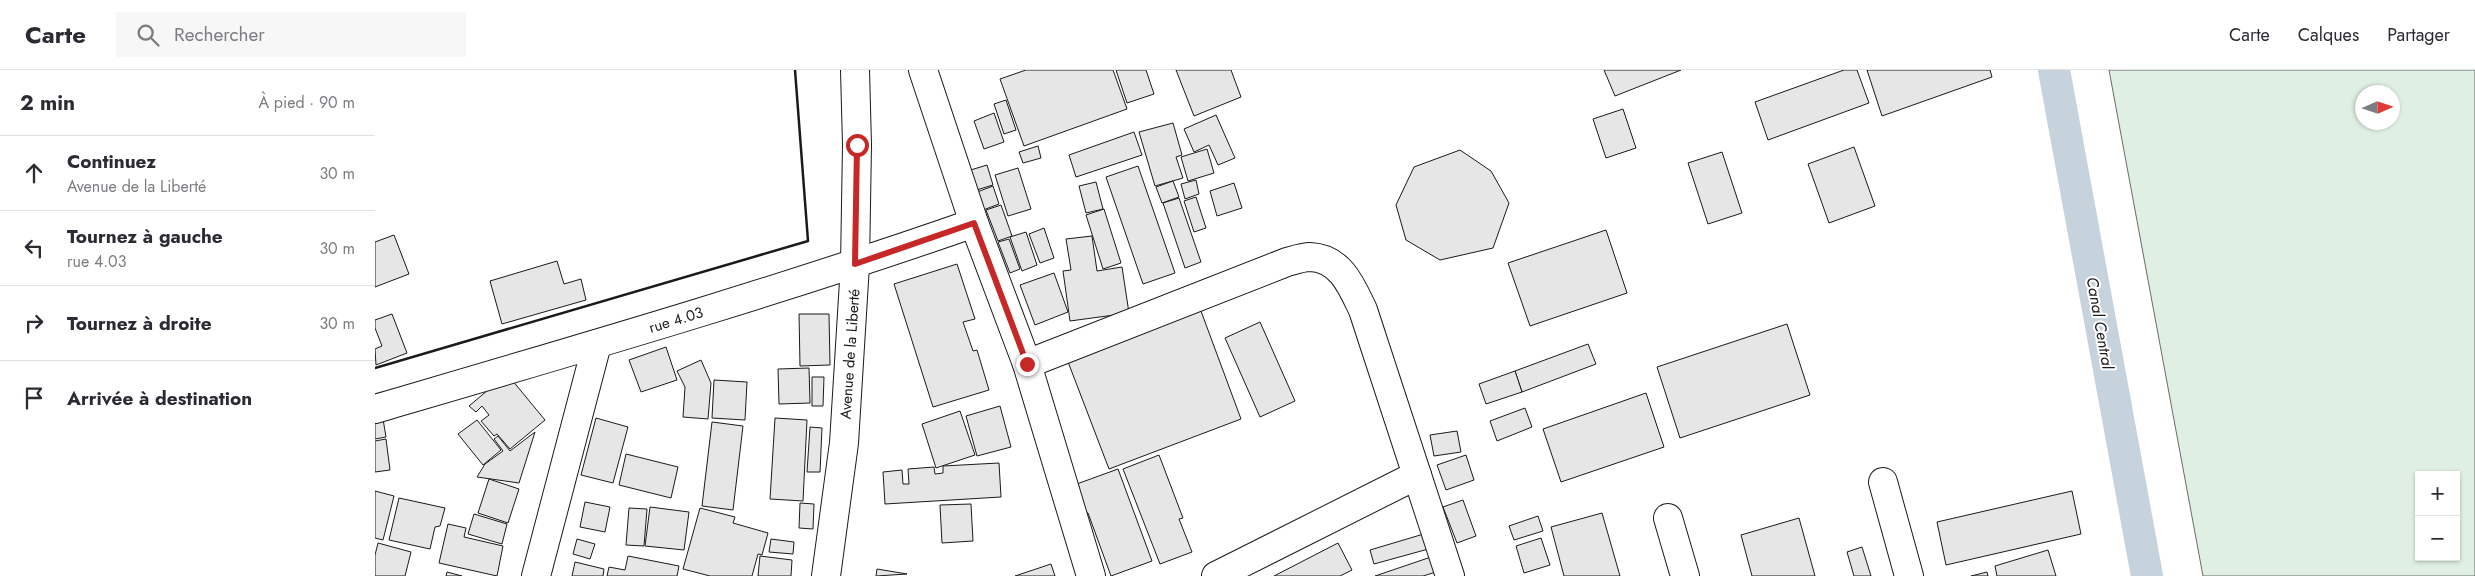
<!DOCTYPE html>
<html lang="fr">
<meta charset="utf-8">
<style>
:root{--surface:#fff;--page:#f7f7f7;--text:#2b2b33;--muted:#7c7c81;--line:#e1e1e2}
body{margin:0;font-family:Jost,sans-serif;background:var(--page);color:var(--text)}
.controls{position:absolute;right:15px;bottom:15px;display:grid;overflow:hidden;border-radius:0px;box-shadow:0 1px 4px #0004}
.controls button{width:45px;height:45px;display:grid;place-items:center;padding:0;border:0;border-bottom:1px solid var(--line);background:var(--surface);color:var(--text);font:25px sans-serif}
.compass{position:absolute;left:1980px;top:15px;width:45px;height:45px;border-radius:50%;background:var(--surface);box-shadow:0 1px 4px #0004;rotate:87deg}
.stop{position:absolute;width:15px;height:15px;margin:-11px;border:4px solid #c62828;border-radius:50%;background:#fff}
.stop.end{background:#c62828;border-color:#fff;box-shadow:0 1px 5px #0008}
.list{margin:0;padding:0;list-style:none}
h2{display:flex;justify-content:space-between;align-items:center;height:65px;margin:0;padding:0 20px;font-size:21px}
h2 small{font-size:16px;font-weight:400;color:var(--muted)}
.list li{display:grid;grid-template-columns:32px 1fr auto;gap:15px;align-items:center;box-sizing:border-box;height:75px;padding:0 20px;border-top:1px solid var(--line)}
.list b{display:block;font-size:19px;white-space:nowrap}
.list p{margin:0;font-size:16px;white-space:nowrap;color:var(--muted)}
.list em{font-size:16px;font-style:normal;color:var(--muted)}
.icon{flex:none;width:28px;height:28px;fill:none;stroke:currentColor;stroke-width:2;stroke-linecap:round;stroke-linejoin:round}
.map{position:relative;flex:none;width:2100px;height:506px;overflow:hidden}
header{display:flex;align-items:center;gap:30px;box-sizing:border-box;height:70px;padding:0 25px;background:var(--surface);border-bottom:1px solid var(--line)}
header strong{font-size:24px}
nav{display:flex;gap:28px;margin-inline-start:auto;font-size:18px}
.search{width:350px;height:45px;background:var(--page);display:flex;align-items:center;gap:12px;box-sizing:border-box;padding:0 18px;border-radius:0px;color:var(--muted);font-size:19px}
main{display:flex}
aside{flex:1;background:var(--surface)}
.map>svg:first-child{display:block}
.green{fill:#e0efe3;stroke:#6a6a6a;fill-rule:evenodd}
.lines{fill:none;stroke-linecap:round;stroke-linejoin:round}
.canal{stroke:#c6d2dc;stroke-width:32}
.building{fill:#e6e6e6;stroke:#1a1a1a}
.minor-casing{stroke:#1a1a1a;stroke-width:30}
.major-casing{stroke:#1a1a1a;stroke-width:30}
.minor{stroke:#fff;stroke-width:28}
.major{stroke:#fff;stroke-width:28}
.wall{stroke:#1a1a1a;stroke-width:2.5}
.route{stroke:#c62828;stroke-width:6}
.labels{text-anchor:middle;dominant-baseline:central;stroke-width:4;stroke-linejoin:round;paint-order:stroke}
.street-label{font-size:15px;fill:#1a1a1a;stroke:#fff}
.water-label{font-size:16px;font-style:italic;fill:#1a1a1a;stroke:#fff}
</style>
<header>
<strong>Carte</strong>
<div class="search"><svg class="icon" aria-label="search" viewBox="0 0 24 24"><circle cx="10" cy="10" r="6"/><path d="M15 15l6 6"/></svg>Rechercher</div>
<nav><a>Carte</a><a>Calques</a><a>Partager</a></nav>
</header>
<main>
<aside>
<h2>2 min<small>À pied · 90 m</small></h2>
<ul class="list">
<li><svg class="icon" aria-label="ahead" viewBox="0 0 24 24"><path d="M12 20V5M6 11l6-6 6 6"/></svg><div><b>Continuez</b><p>Avenue de la Liberté</p></div><em>30 m</em></li>
<li><svg class="icon" aria-label="left" viewBox="0 0 24 24"><path d="M17 20v-9H6M10 6l-5 5 5 5"/></svg><div><b>Tournez à gauche</b><p>rue 4.03</p></div><em>30 m</em></li>
<li><svg class="icon" aria-label="right" viewBox="0 0 24 24"><path d="M7 20v-9h11M14 6l5 5-5 5"/></svg><div><b>Tournez à droite</b></div><em>30 m</em></li>
<li><svg class="icon" aria-label="arrive" viewBox="0 0 24 24"><path d="M6 21V4h12l-3 4 3 4H6"/></svg><div><b>Arrivée à destination</b></div></li>
</ul>
</aside>
<div class="map">
<svg width="2100" height="506" viewBox="0 0 2100 506">
<rect width="100%" height="100%" fill="#fff"/>
<path class="green" d="M1734 0H2100V506H1828ZM1988 22H2018V52H1988ZM2044 405H2081V487H2044Z"/>
<g class="lines">
<polyline class="canal" points="1679,0 1772,506"/>
</g>
<g class="building">
<polygon points="651,0 738,0 752,39 649,76 625,9"/>
<polygon points="741,0 771,0 779,24 752,33"/>
<polygon points="801,0 856,0 866,27 819,46"/>
<polygon points="1229,0 1306,0 1240,26"/>
<polygon points="1469,0 1482,0 1494,33 1393,70 1380,32"/>
<polygon points="1492,0 1615,0 1617,7 1507,46"/>
<polygon points="631,30 641,60 629,64 619,34"/>
<polygon points="1248,39 1261,78 1231,88 1218,49"/>
<polygon points="619,43 629,72 609,79 599,51"/>
<polygon points="841,45 860,88 843,95 834,75 819,82 809,59"/>
<polygon points="798,53 807,85 801,87 808,108 780,116 764,62"/>
<polygon points="759,62 767,85 701,107 694,85"/>
<polygon points="663,76 666,88 648,93 644,82"/>
<polygon points="1479,77 1500,136 1454,153 1433,94"/>
<polygon points="832,79 839,103 813,111 806,87"/>
<polygon points="1085,80 1116,101 1134,133 1118,178 1065,190 1031,170 1021,135 1039,97"/>
<polygon points="1347,82 1367,143 1333,154 1313,93"/>
<polygon points="612,95 618,115 595,122 589,102"/>
<polygon points="763,96 800,203 768,214 731,107"/>
<polygon points="643,98 656,139 633,146 620,105"/>
<polygon points="821,110 824,124 810,129 806,114"/>
<polygon points="798,111 804,127 787,133 781,117"/>
<polygon points="721,112 728,139 711,143 704,116"/>
<polygon points="859,113 867,138 842,146 835,121"/>
<polygon points="618,116 624,134 603,142 597,124"/>
<polygon points="821,127 831,158 819,162 809,131"/>
<polygon points="804,128 826,192 810,198 788,133"/>
<polygon points="626,135 637,166 623,171 611,140"/>
<polygon points="729,139 746,193 728,199 711,145"/>
<polygon points="669,158 679,188 665,193 654,164"/>
<polygon points="1231,160 1252,223 1155,256 1133,193"/>
<polygon points="651,162 662,195 647,201 635,167"/>
<polygon points="19,165 34,204 0,217 0,172"/>
<polygon points="717,166 722,201 747,197 754,243 695,251 688,201 696,200 691,169"/>
<polygon points="634,169 645,199 635,203 623,172"/>
<polygon points="182,191 189,214 206,209 211,230 127,254 115,211"/>
<polygon points="582,194 600,249 588,252 598,281 602,280 614,320 558,337 519,214"/>
<polygon points="679,203 693,242 660,255 645,215"/>
<polygon points="823,233 866,349 734,399 690,284"/>
<polygon points="17,244 32,283 1,295 0,279 7,276 0,258 0,250"/>
<polygon points="424,244 454,244 455,295 425,296"/>
<polygon points="885,252 920,331 885,347 850,268"/>
<polygon points="1412,254 1435,325 1305,368 1282,297"/>
<polygon points="1213,274 1221,294 1147,322 1140,301"/>
<polygon points="291,277 302,310 266,322 254,290"/>
<polygon points="326,290 336,313 333,349 308,347 310,317 302,301"/>
<polygon points="434,298 435,333 404,334 403,299"/>
<polygon points="1140,301 1147,322 1111,334 1104,314"/>
<polygon points="132,304 170,350 135,379 122,364 119,366 106,351 114,345 107,336 101,342 94,336"/>
<polygon points="437,307 449,307 448,336 437,336"/>
<polygon points="339,310 372,312 370,350 337,348"/>
<polygon points="1271,323 1289,377 1186,412 1168,359"/>
<polygon points="625,336 636,377 602,386 591,346"/>
<polygon points="1150,338 1157,357 1122,371 1115,351"/>
<polygon points="585,341 600,385 561,398 547,354"/>
<polygon points="221,348 253,357 238,413 206,405"/>
<polygon points="400,348 432,350 428,431 395,429"/>
<polygon points="8,349 11,367 0,369 0,350"/>
<polygon points="102,350 126,380 108,395 83,364"/>
<polygon points="337,352 368,356 358,440 327,436"/>
<polygon points="435,357 447,358 445,402 432,402"/>
<polygon points="1082,361 1086,382 1059,386 1055,365"/>
<polygon points="160,362 144,413 102,407 110,394 128,381 119,369 123,366 135,381"/>
<polygon points="11,369 15,400 0,402 0,371"/>
<polygon points="251,384 303,397 296,428 244,415"/>
<polygon points="784,385 808,448 804,449 817,482 785,494 748,399"/>
<polygon points="1091,385 1099,410 1071,420 1062,395"/>
<polygon points="624,393 626,427 510,434 508,402 527,400 528,414 534,414 533,399 559,397 560,404 568,403 568,396"/>
<polygon points="743,399 777,491 736,506 713,443 709,442 699,415"/>
<polygon points="114,409 144,419 133,453 103,443"/>
<polygon points="0,421 19,426 8,470 0,468"/>
<polygon points="1697,421 1706,464 1571,495 1562,452"/>
<polygon points="24,428 70,438 65,456 60,457 55,479 14,470"/>
<polygon points="1088,430 1101,466 1082,473 1068,437"/>
<polygon points="210,432 235,437 230,462 205,457"/>
<polygon points="425,433 439,434 438,459 424,458"/>
<polygon points="596,434 598,471 567,473 565,435"/>
<polygon points="275,437 314,442 309,480 270,476"/>
<polygon points="254,438 272,439 269,476 251,475"/>
<polygon points="325,438 360,447 358,453 393,463 387,485 383,484 377,506 335,506 308,499"/>
<polygon points="1227,443 1245,506 1189,506 1176,457"/>
<polygon points="99,444 132,454 127,474 93,464"/>
<polygon points="1163,446 1168,461 1139,470 1134,456"/>
<polygon points="1424,448 1440,506 1377,506 1366,465"/>
<polygon points="73,454 91,458 89,467 128,476 122,506 64,493"/>
<polygon points="1052,463 1057,478 999,494 995,480"/>
<polygon points="1166,468 1175,495 1149,503 1141,476"/>
<polygon points="202,469 220,474 215,489 198,484"/>
<polygon points="396,469 419,472 418,484 394,482"/>
<polygon points="3,473 36,482 30,506 0,506 0,485"/>
<polygon points="963,473 977,500 965,506 899,506"/>
<polygon points="1487,477 1496,506 1479,506 1472,482"/>
<polygon points="1673,480 1681,506 1622,506 1620,496"/>
<polygon points="253,486 304,496 302,506 232,506 234,497 250,500"/>
<polygon points="385,486 417,490 416,506 383,506"/>
<polygon points="1056,487 1061,502 1048,506 1000,506"/>
<polygon points="200,492 229,499 228,506 197,506"/>
<polygon points="676,494 680,506 640,506"/>
<polygon points="502,499 532,504 501,506"/>
<polygon points="72,502 87,506 71,506"/>
<polygon points="1612,502 1613,506 1596,506"/>
</g>
<g class="lines">
<g class="minor-casing">
<g id="minor">
<polyline points="548,0 599,153 652,294 716,506"/>
<path d="M652 294 912 192C919 190 928 187 935 187 966 188 977 217 988 240L1075 506"/>
<path d="M0 339C201 280 402 222 599 153"/>
<polyline points="1508,412 1534,506"/>
<polyline points="1293,448 1310,506"/>
<polyline points="161,506 222,274"/>
<polyline points="841,506 1042,405"/>
</g>
</g>
<g class="major-casing">
<polyline id="major" points="451,506 469,373 480,195 482,75 480,0"/>
</g>
<use href="#minor" class="minor"/>
<use href="#major" class="major"/>
<polyline class="wall" points="0,298 433,171 420,0"/>
</g>
<g class="lines">
<polyline class="route" points="482,75 480,194 599,153 652,294"/>
</g>
<g class="labels">
<g class="street-label">
<text transform="translate(301 250) rotate(-17)">rue 4.03</text>
<text transform="translate(475 284) rotate(-86)">Avenue de la Liberté</text>
</g>
<g class="water-label">
<text transform="translate(1725 253) rotate(80)">Canal Central</text>
</g>
</g>
</svg>
<div class="controls">
<button>+</button>
<button>−</button>
</div>
<svg class="compass" viewBox="-18 -18 36 36"><path d="M0-13l5 13h-10z" fill="#e53935"/><path d="M0 13l5-13h-10z" fill="#7c7c81"/></svg>
<div class="stop" style="left:482px;top:75px"></div>
<div class="stop end" style="left:652px;top:294px"></div>
</div>
</main>
